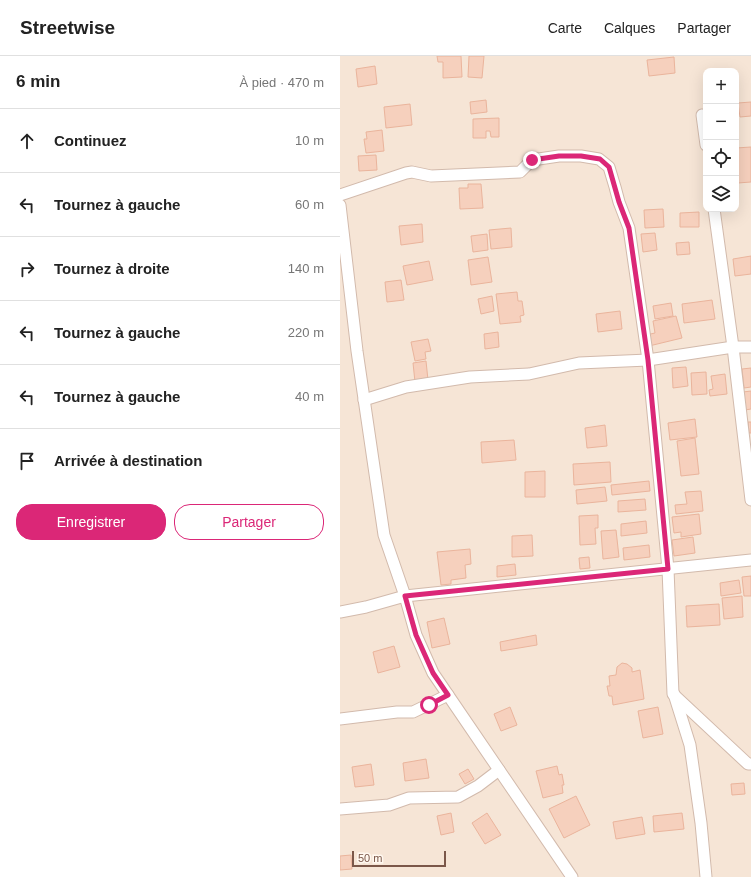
<!DOCTYPE html>
<html lang="fr">
<meta charset="utf-8">
<style>
:root{--surface:#fff;--page:#f6f6f6;--text:#222;--muted:#767676;--line:#e0e0e0;--accent:#db2777}
body{margin:0;font-family:Arial,sans-serif;background:var(--page);color:var(--text)}
.controls{position:absolute;right:12px;top:12px;display:grid;overflow:hidden;border-radius:8px;box-shadow:0 4px 16px #0002}
.controls button{width:36px;height:36px;display:grid;place-items:center;padding:0;border:0;border-bottom:1px solid var(--line);background:var(--surface);color:var(--text);font:20px sans-serif}
.scale{position:absolute;left:12px;bottom:10px;width:94px;box-sizing:border-box;padding-left:4px;border:2px solid #7b5749;border-top:0;font-size:11px;line-height:14px;white-space:nowrap;color:#7b5749;-webkit-text-stroke:3px #fff8f0;paint-order:stroke}
.stop{position:absolute;width:12px;height:12px;margin:-9px;border:3px solid #db2777;border-radius:50%;background:#fff}
.stop.end{background:#db2777;border-color:#fff;box-shadow:0 1px 4px #0008}
.list{margin:0;padding:0;list-style:none}
h2{display:flex;justify-content:space-between;align-items:center;height:52px;margin:0;padding:0 16px;font-size:17px}
h2 small{font-size:13px;font-weight:400;color:var(--muted)}
.list li{display:grid;grid-template-columns:26px 1fr auto;gap:12px;align-items:center;box-sizing:border-box;height:64px;padding:0 16px;border-top:1px solid var(--line)}
.list b{display:block;font-size:15px;white-space:nowrap}
.list em{font-size:13px;font-style:normal;color:var(--muted)}
.actions{display:flex;gap:8px;padding:12px 16px}
.actions a{flex:1;padding:9px 0;border:1px solid var(--accent);border-radius:16px;text-align:center;font-size:14px;color:var(--accent)}
.actions .main{background:var(--accent);color:#fff}
.icon{flex:none;width:22px;height:22px;fill:none;stroke:currentColor;stroke-width:2;stroke-linecap:round;stroke-linejoin:round}
.map{position:relative;flex:none;width:411px;height:821px;overflow:hidden}
header{display:flex;align-items:center;gap:24px;box-sizing:border-box;height:56px;padding:0 20px;background:var(--surface);border-bottom:1px solid var(--line)}
header strong{font-size:19px}
nav{display:flex;gap:22px;margin-inline-start:auto;font-size:14px}
main{display:flex}
aside{flex:1;background:var(--surface)}
.map>svg:first-child{display:block}
.residential{fill:#f6e5d6;fill-rule:evenodd}
.building{fill:#f6d0bd;stroke:#eab49c}
.lines{fill:none;stroke-linecap:round;stroke-linejoin:round}
.street-casing{stroke:#d2baac;stroke-width:13}
.street{stroke:#fff;stroke-width:11}
.route{stroke:#db2777;stroke-width:5}
</style>
<header>
<strong>Streetwise</strong>
<nav><a>Carte</a><a>Calques</a><a>Partager</a></nav>
</header>
<main>
<aside>
<h2>6 min<small>À pied · 470 m</small></h2>
<ul class="list">
<li><svg class="icon" aria-label="ahead" viewBox="0 0 24 24"><path d="M12 20V5M6 11l6-6 6 6"/></svg><div><b>Continuez</b></div><em>10 m</em></li>
<li><svg class="icon" aria-label="left" viewBox="0 0 24 24"><path d="M17 20v-9H6M10 6l-5 5 5 5"/></svg><div><b>Tournez à gauche</b></div><em>60 m</em></li>
<li><svg class="icon" aria-label="right" viewBox="0 0 24 24"><path d="M7 20v-9h11M14 6l5 5-5 5"/></svg><div><b>Tournez à droite</b></div><em>140 m</em></li>
<li><svg class="icon" aria-label="left" viewBox="0 0 24 24"><path d="M17 20v-9H6M10 6l-5 5 5 5"/></svg><div><b>Tournez à gauche</b></div><em>220 m</em></li>
<li><svg class="icon" aria-label="left" viewBox="0 0 24 24"><path d="M17 20v-9H6M10 6l-5 5 5 5"/></svg><div><b>Tournez à gauche</b></div><em>40 m</em></li>
<li><svg class="icon" aria-label="arrive" viewBox="0 0 24 24"><path d="M6 21V4h12l-3 4 3 4H6"/></svg><div><b>Arrivée à destination</b></div></li>
</ul>
<div class="actions"><a class="main">Enregistrer</a><a>Partager</a></div>
</aside>
<div class="map">
<svg width="411" height="821" viewBox="0 0 411 821">
<rect width="100%" height="100%" fill="#fef4e8"/>
<path class="residential" d="M0 0H411V821H0ZM366 15H396V153H366Z"/>
<g class="building">
<polygon points="97,0 121,0 122,21 103,22 103,6 98,6"/>
<polygon points="129,0 144,0 142,22 128,21"/>
<polygon points="334,1 335,17 309,20 307,4"/>
<polygon points="35,10 37,28 18,31 16,13"/>
<polygon points="146,44 147,56 131,58 130,46"/>
<polygon points="411,46 411,60 400,61 398,47"/>
<polygon points="70,48 72,69 46,72 44,51"/>
<polygon points="159,62 159,81 151,81 150,75 146,75 146,82 133,82 133,63"/>
<polygon points="42,74 44,95 26,97 24,83 27,83 26,76"/>
<polygon points="411,91 411,126 398,127 396,92"/>
<polygon points="36,99 37,114 19,115 18,100"/>
<polygon points="128,128 141,128 143,152 120,153 119,132 128,132"/>
<polygon points="323,153 324,171 305,172 304,154"/>
<polygon points="359,156 359,171 340,171 340,157"/>
<polygon points="82,168 83,186 61,189 59,170"/>
<polygon points="171,172 172,191 151,193 149,174"/>
<polygon points="315,177 317,194 303,196 301,178"/>
<polygon points="147,178 148,194 133,196 131,180"/>
<polygon points="349,186 350,198 337,199 336,187"/>
<polygon points="411,200 411,218 395,220 393,203"/>
<polygon points="148,201 152,226 131,229 128,204"/>
<polygon points="89,205 93,224 67,229 63,210"/>
<polygon points="61,224 64,244 47,246 45,226"/>
<polygon points="177,236 178,245 182,245 184,259 180,260 181,266 160,268 156,238"/>
<polygon points="152,240 154,255 141,258 138,243"/>
<polygon points="372,244 375,263 344,267 342,248"/>
<polygon points="331,247 333,260 315,263 313,250"/>
<polygon points="280,255 282,273 258,276 256,258"/>
<polygon points="336,260 342,282 309,290 306,279 315,277 313,265"/>
<polygon points="158,276 159,291 145,293 144,278"/>
<polygon points="88,283 91,295 85,296 86,303 75,305 71,286"/>
<polygon points="86,305 88,324 75,326 73,307"/>
<polygon points="346,311 348,330 333,332 332,312"/>
<polygon points="411,312 411,331 404,332 402,313"/>
<polygon points="366,316 367,338 352,339 351,317"/>
<polygon points="385,318 387,338 370,340 369,334 373,333 371,320"/>
<polygon points="411,335 411,353 405,354 403,336"/>
<polygon points="355,363 357,381 330,384 328,367"/>
<polygon points="408,366 411,366 411,377 409,377"/>
<polygon points="265,369 267,390 247,392 245,372"/>
<polygon points="355,382 359,418 341,420 337,385"/>
<polygon points="174,384 176,404 142,407 141,386"/>
<polygon points="270,406 271,426 234,429 233,408"/>
<polygon points="205,415 205,441 185,441 185,416"/>
<polygon points="309,425 310,435 272,439 271,429"/>
<polygon points="265,431 267,445 237,448 236,434"/>
<polygon points="361,435 363,455 336,458 335,449 347,448 345,436"/>
<polygon points="305,443 306,454 278,456 278,445"/>
<polygon points="359,458 361,478 341,481 341,476 334,477 332,461"/>
<polygon points="258,459 258,472 255,472 256,488 240,489 239,460"/>
<polygon points="306,465 307,477 281,480 281,468"/>
<polygon points="276,474 279,501 263,503 261,475"/>
<polygon points="192,479 193,500 172,501 172,480"/>
<polygon points="353,481 355,497 334,500 332,484"/>
<polygon points="309,489 310,501 284,504 283,492"/>
<polygon points="130,493 131,508 125,509 126,522 111,524 111,528 101,529 97,496"/>
<polygon points="249,501 250,512 240,513 239,502"/>
<polygon points="175,508 176,519 157,521 157,510"/>
<polygon points="411,520 411,540 404,540 402,521"/>
<polygon points="399,524 401,537 381,540 380,527"/>
<polygon points="402,540 403,561 384,563 382,542"/>
<polygon points="379,548 380,569 347,571 346,550"/>
<polygon points="104,562 110,588 92,592 87,566"/>
<polygon points="196,579 197,589 161,595 160,586"/>
<polygon points="54,590 60,611 38,617 33,596"/>
<polygon points="282,607 287,608 292,612 292,616 300,614 304,643 273,649 272,640 269,640 267,630 270,630 269,620 276,619 277,611"/>
<polygon points="170,651 177,669 161,675 154,658"/>
<polygon points="318,651 323,678 303,682 298,655"/>
<polygon points="86,703 89,722 65,725 63,707"/>
<polygon points="31,708 34,729 15,731 12,711"/>
<polygon points="217,710 219,719 222,718 224,729 222,729 223,737 203,742 196,715"/>
<polygon points="128,713 134,723 125,728 119,718"/>
<polygon points="404,727 405,738 392,739 391,728"/>
<polygon points="236,740 250,769 224,782 209,753"/>
<polygon points="111,757 114,776 101,779 97,760"/>
<polygon points="147,757 161,779 145,788 132,767"/>
<polygon points="342,757 344,773 314,776 313,760"/>
<polygon points="302,761 305,778 276,783 273,766"/>
<polygon points="11,799 12,813 0,814 0,800"/>
</g>
<g class="lines">
<g class="street-casing">
<g id="street">
<polyline points="362,59 366,89"/>
<polyline points="0,139 66,117 72,116 91,120 180,116 192,104 219,100 241,100 259,103 269,111 275,131 279,146 289,172 308,304 328,513 333,638 408,708 411,708"/>
<polyline points="0,149 17,295 44,479 65,540 76,579 93,617 232,821"/>
<polyline points="374,153 393,291 411,444"/>
<polyline points="24,344 66,331 130,321 189,318 239,307 308,304 393,291 411,291"/>
<polyline points="0,556 26,551 65,540 411,504"/>
<polyline points="334,638 350,689 361,767 366,821"/>
<polyline points="0,663 57,656 73,656 108,639"/>
<polyline points="0,753 49,749 69,742 118,741 138,730 159,714"/>
</g>
</g>
<use href="#street" class="street"/>
</g>
<g class="lines">
<polyline class="route" points="89,649 108,639 93,617 76,579 65,540 328,513 308,304 289,172 279,146 269,111 260,103 241,100 219,100 192,104"/>
</g>
</svg>
<div class="controls">
<button>+</button>
<button>−</button>
<button><svg class="icon" aria-label="locate" viewBox="0 0 24 24"><circle cx="12" cy="12" r="6"/><path d="M12 2v4M12 18v4M2 12h4M18 12h4"/></svg></button>
<button><svg class="icon" aria-label="layers" viewBox="0 0 24 24"><path d="M12 4l9 5-9 5-9-5zM3 14l9 5 9-5"/></svg></button>
</div>
<div class="scale">50 m</div>
<div class="stop" style="left:89px;top:649px"></div>
<div class="stop end" style="left:192px;top:104px"></div>
</div>
</main>
